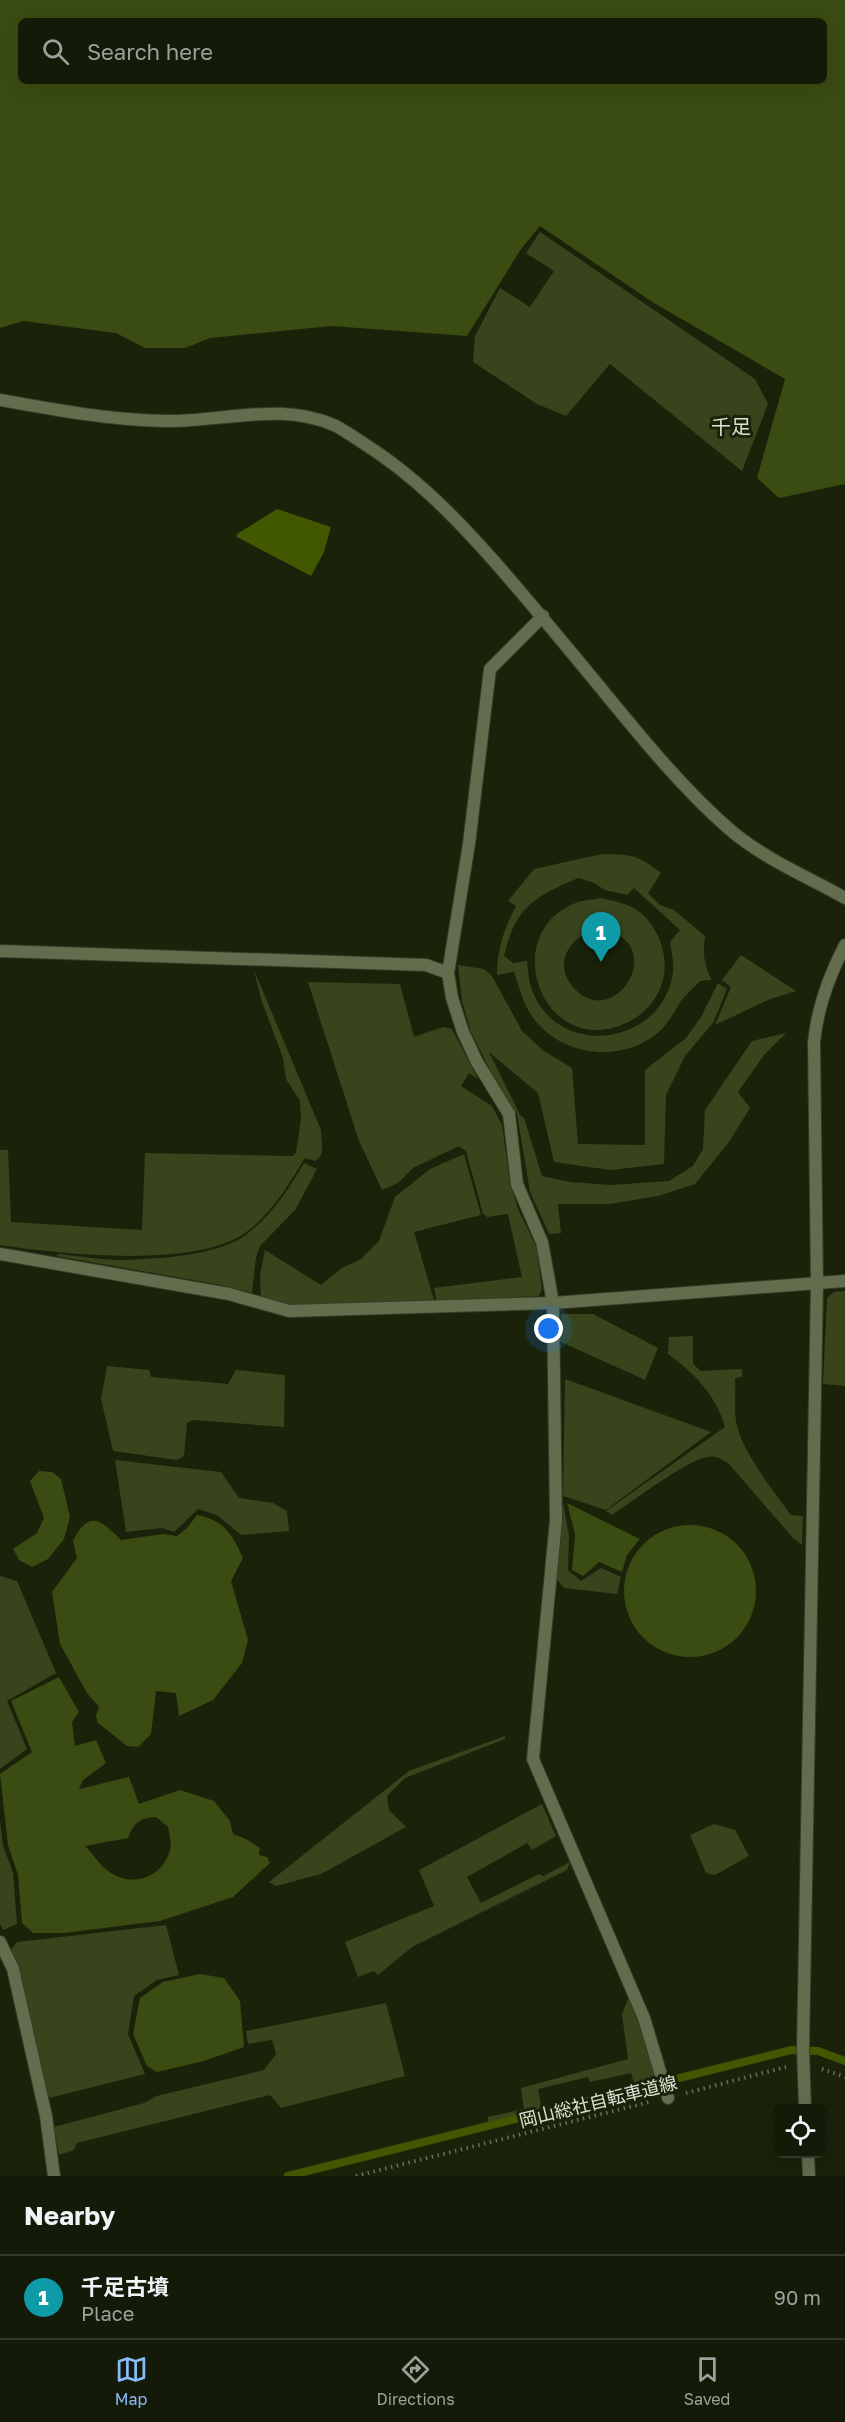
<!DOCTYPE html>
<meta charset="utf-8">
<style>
:root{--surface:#141a08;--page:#212716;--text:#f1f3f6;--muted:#9da19c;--line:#333829;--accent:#89bafc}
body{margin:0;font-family:"Golos Text","Noto Sans JP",sans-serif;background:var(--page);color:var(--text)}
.controls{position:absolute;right:18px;bottom:18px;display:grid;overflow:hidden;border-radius:9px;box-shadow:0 6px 24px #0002}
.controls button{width:54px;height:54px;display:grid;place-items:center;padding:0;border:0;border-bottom:2px solid var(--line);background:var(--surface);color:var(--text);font:30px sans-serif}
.you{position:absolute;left:549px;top:1329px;width:21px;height:21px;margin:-15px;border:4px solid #fff;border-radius:50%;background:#1a73e8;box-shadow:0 0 0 9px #1a73e833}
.badge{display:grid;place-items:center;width:39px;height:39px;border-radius:50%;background:var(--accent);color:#fff;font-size:20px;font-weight:700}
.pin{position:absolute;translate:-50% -50px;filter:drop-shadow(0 2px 3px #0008)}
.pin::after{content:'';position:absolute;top:32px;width:21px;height:18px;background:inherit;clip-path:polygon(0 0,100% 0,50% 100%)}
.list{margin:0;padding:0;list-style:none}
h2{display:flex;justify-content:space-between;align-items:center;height:78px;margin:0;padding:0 24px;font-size:26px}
h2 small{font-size:20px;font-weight:400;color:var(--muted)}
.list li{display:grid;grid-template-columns:39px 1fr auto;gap:18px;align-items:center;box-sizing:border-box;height:84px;padding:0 24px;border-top:2px solid var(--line)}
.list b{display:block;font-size:22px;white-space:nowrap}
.list p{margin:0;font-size:20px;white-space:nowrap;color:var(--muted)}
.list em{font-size:20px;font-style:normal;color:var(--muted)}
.icon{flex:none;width:33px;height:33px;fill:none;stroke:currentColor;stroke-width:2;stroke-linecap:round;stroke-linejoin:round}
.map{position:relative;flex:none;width:845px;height:2176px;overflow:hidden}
.search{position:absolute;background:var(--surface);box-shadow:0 6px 24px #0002;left:18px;right:18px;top:18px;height:66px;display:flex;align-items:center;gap:15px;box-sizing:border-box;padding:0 21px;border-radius:9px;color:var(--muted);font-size:22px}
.sheet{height:162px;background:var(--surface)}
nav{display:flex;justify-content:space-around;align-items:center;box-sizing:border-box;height:84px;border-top:2px solid var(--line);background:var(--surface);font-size:16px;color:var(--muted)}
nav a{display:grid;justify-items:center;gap:3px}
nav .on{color:var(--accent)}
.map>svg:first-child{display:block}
.green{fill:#38451c;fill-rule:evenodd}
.forest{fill:#3a4c11;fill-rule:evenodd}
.water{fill:#415700}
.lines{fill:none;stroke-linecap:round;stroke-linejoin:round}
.stream{stroke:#415700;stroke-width:8}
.minor-casing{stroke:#353d26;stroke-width:14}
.path{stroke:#676e5a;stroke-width:4;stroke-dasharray:1.5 4.5;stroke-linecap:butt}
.minor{stroke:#626d4e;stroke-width:12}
.labels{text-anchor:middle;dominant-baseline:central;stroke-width:6;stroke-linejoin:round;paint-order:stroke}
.street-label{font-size:18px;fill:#dbe1d2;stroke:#1a220a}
.neighbourhood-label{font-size:20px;fill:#dbe1d2;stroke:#1a220a}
</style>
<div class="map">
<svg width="845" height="2176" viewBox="0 0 845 2176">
<rect width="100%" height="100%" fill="#1a220a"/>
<g class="green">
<polygon points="540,232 755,379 768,404 742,471 610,364 566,416 537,404 473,362 475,336 500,288 530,307 554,271 526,253"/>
<path d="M602 854C632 855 637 854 661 873L648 893 660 905 674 910 705 936C703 953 703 964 712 980L700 981C694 988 686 994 681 1001 674 1012 669 1022 660 1031 623 1064 563 1057 534 1019 523 1005 520 989 514 972L497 975C497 949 504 929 516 906L508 901 534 869ZM578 878 592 882 605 890 627 895 634 888 680 930 670 942C672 954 675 966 672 978 659 1041 570 1058 537 1001 530 988 528 976 527 961L513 963 504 956C516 906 533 898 578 878Z"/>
<path d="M600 898C615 901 631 904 642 914 666 936 673 975 653 1001 642 1016 630 1023 612 1028 538 1047 500 930 578 902 584 900 593 900 600 898ZM596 929C675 937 614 1037 572 986 553 962 571 936 596 929Z"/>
<polygon points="741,955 796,991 770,999 715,1025 731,987 722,980"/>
<polygon points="458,965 484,969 492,976 522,1031 544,1051 572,1068 578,1144 645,1145 645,1070 686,1038 701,1017 718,983 727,989 713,1023 685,1056 666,1095 664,1164 610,1170 554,1162 538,1093 489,1052 520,1115 524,1118 542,1176 570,1182 611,1185 669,1181 693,1166 703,1149 705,1110 752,1041 786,1033 764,1055 738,1092 750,1108 729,1142 695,1184 658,1196 609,1204 558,1204 561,1233 549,1234 530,1192 517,1114 500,1090 471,1032 462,1001"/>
<path d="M254 970 321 1130C321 1142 326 1155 315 1161L305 1158C289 1184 271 1215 245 1233 193 1269 61 1254 0 1245V1150H8L11 1222 142 1230 145 1153 293 1156 296 1153 301 1118 300 1101 286 1079 283 1058 261 999Z"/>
<polygon points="308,982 400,984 414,1037 443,1027 452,1029 478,1079 469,1073 461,1086 492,1106 502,1125 510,1182 518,1209 536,1246 542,1289 539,1296 437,1301 434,1288 522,1277 508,1214 487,1217 483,1214 466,1151 459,1146 413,1168 398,1183 382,1190 359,1141"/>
<path d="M464 1154 481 1215 414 1232 434 1300C377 1303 318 1313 261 1299L260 1275 265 1250 321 1285 342 1268 361 1259 379 1241 395 1197 430 1169Z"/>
<path d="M304 1163 317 1169 295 1210 260 1246 256 1257 252 1293 221 1285 57 1256V1254C79 1256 101 1260 122 1260 157 1259 218 1256 247 1234 271 1216 289 1189 304 1163Z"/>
<polygon points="845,1291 845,1386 823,1384 827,1298 834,1292"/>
<polygon points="561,1314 593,1314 658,1348 645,1380 559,1341"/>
<path d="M693 1336V1364L701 1371 742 1369V1377L735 1378C736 1392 734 1408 736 1421 740 1449 774 1492 791 1515L803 1516 802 1545 794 1539 728 1463C721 1459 715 1455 707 1457 684 1462 633 1501 612 1515L606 1511 725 1427C716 1395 694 1373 668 1354L669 1337Z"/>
<polygon points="107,1366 149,1370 151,1377 228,1384 236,1370 285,1375 284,1427 193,1420 187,1423 184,1456 177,1460 113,1451 101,1399"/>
<polygon points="565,1379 711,1432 606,1510 563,1496"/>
<polygon points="115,1460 221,1472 239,1498 273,1503 287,1511 289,1531 241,1535 217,1515 198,1509 174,1532 162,1528 126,1532"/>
<polygon points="563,1502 569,1536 568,1570 581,1581 601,1568 621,1577 617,1594 564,1588 556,1578"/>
<polygon points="0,1576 17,1581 56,1673 7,1701 27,1749 0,1769"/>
<polygon points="505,1736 505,1739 405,1778 387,1796 389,1810 406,1827 321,1874 276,1886 269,1882 409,1771"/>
<polygon points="542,1804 556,1836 532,1850 527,1843 467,1877 481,1903 539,1874 543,1876 570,1862 567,1870 412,1947 378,1975 374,1971 358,1977 345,1942 434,1906 419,1870"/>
<polygon points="0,1821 3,1845 13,1873 17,1924 3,1930 0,1924"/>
<polygon points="714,1824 735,1830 749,1856 715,1875 706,1873 690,1835"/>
<polygon points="166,1925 179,1975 157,1980 134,1996 128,2034 145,2074 49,2098 28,2009 11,1950 17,1942"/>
<polygon points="630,1994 638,2015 656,2080 635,2087 631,2073 590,2082 588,2077 538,2089 542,2110 488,2124 488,2117 524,2109 521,2088 628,2059 622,2014"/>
<polygon points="386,2003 405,2076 281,2108 270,2095 77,2143 74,2150 59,2155 54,2127 144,2103 157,2096 264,2070 276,2054 272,2040 248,2044 246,2031"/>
</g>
<g class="forest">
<path d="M0 0H845V484L779 498 757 478 785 379 654 303 540 226 521 249 467 336 331 326 210 338 185 348H145L116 333 23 321 0 328ZM21 21H824V81H21Z"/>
<polygon points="39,1471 52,1472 61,1479 70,1517 64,1539 48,1559 32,1567 19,1560 13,1549 37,1533 44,1518 30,1481"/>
<polygon points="567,1503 640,1539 627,1555 622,1572 599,1562 583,1576 572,1570 575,1534"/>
<path d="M197 1515C224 1520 232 1534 243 1558L231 1581 248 1640 242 1663 213 1700 179 1716 176 1693 156 1691 151 1734 138 1747 127 1746 97 1722 96 1715 99 1707 87 1693 60 1644 52 1592 77 1558 73 1541C89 1509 101 1520 121 1540L163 1534 177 1536 187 1528Z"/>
<circle cx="690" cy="1591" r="66"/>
<path d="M59 1677 79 1712 72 1722 75 1746 96 1740 106 1763 83 1780 79 1789 129 1777 139 1804 180 1790 214 1801 230 1821 233 1834 246 1839 260 1848 259 1855 267 1857 270 1863 233 1897 160 1921 64 1933H33L22 1923 18 1875 8 1845 0 1774 32 1752 11 1701ZM156 1817 168 1827C169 1834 172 1843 170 1850 163 1876 135 1888 111 1873 101 1867 93 1854 85 1846L128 1838C134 1823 139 1818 156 1817Z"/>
<polygon points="200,1974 224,1978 240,2001 244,2047 204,2061 157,2072 147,2066 133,2034 140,1998 163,1982"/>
</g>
<polygon class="water" points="277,509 331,527 324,552 311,576 237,537 237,534"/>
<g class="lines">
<polyline class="stream" points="288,2176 791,2050 818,2051 845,2061"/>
<g class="minor-casing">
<g id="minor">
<path d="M0 400C55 410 110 420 166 421 223 422 282 401 336 426 345 431 354 437 363 443 414 475 454 516 494 561 529 601 562 641 595 681 637 732 679 785 728 828 762 858 806 876 845 898"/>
<polyline points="543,616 490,669 469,844 448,973 452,998 463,1032 477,1062 509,1114 517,1184 542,1242 553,1303 556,1520 533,1759 644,2018 668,2098"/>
<polyline points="0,951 426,965 448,973"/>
<polyline points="0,1254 229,1294 289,1311 553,1303 845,1281"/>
<polyline points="0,1942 13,1969 46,2116 54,2176"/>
<path d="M805 2108 803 2049 817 1284 814 1043C817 1007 829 976 845 945"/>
<polyline points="808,2154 809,2176"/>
</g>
</g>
<g class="path">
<polyline points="822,2069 845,2077"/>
<polyline points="686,2093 786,2067"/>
<polyline points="356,2176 649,2102"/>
</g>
<use href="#minor" class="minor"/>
</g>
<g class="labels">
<g class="street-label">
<text transform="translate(598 2101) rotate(-14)">岡山総社自転車道線</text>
</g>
<g class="neighbourhood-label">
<text x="731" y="426">千足</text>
</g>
</g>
</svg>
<div class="controls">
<button><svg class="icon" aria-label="locate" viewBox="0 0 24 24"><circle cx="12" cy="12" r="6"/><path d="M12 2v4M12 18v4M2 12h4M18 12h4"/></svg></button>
</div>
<div class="you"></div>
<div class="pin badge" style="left:601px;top:962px;background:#0f9aa8">1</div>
<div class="search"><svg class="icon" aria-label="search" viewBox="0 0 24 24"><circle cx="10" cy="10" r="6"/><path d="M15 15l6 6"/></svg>Search here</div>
</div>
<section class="sheet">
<h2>Nearby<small></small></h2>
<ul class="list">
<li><span class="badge" style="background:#0f9aa8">1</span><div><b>千足古墳</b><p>Place</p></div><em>90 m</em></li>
</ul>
</section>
<nav>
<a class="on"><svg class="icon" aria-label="map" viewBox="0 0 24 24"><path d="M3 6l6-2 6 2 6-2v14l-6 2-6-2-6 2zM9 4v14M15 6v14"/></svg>Map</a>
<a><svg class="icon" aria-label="directions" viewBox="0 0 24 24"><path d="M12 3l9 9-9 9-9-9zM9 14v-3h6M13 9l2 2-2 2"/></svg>Directions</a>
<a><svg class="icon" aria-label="saved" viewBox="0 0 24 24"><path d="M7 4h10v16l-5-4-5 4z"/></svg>Saved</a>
</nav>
